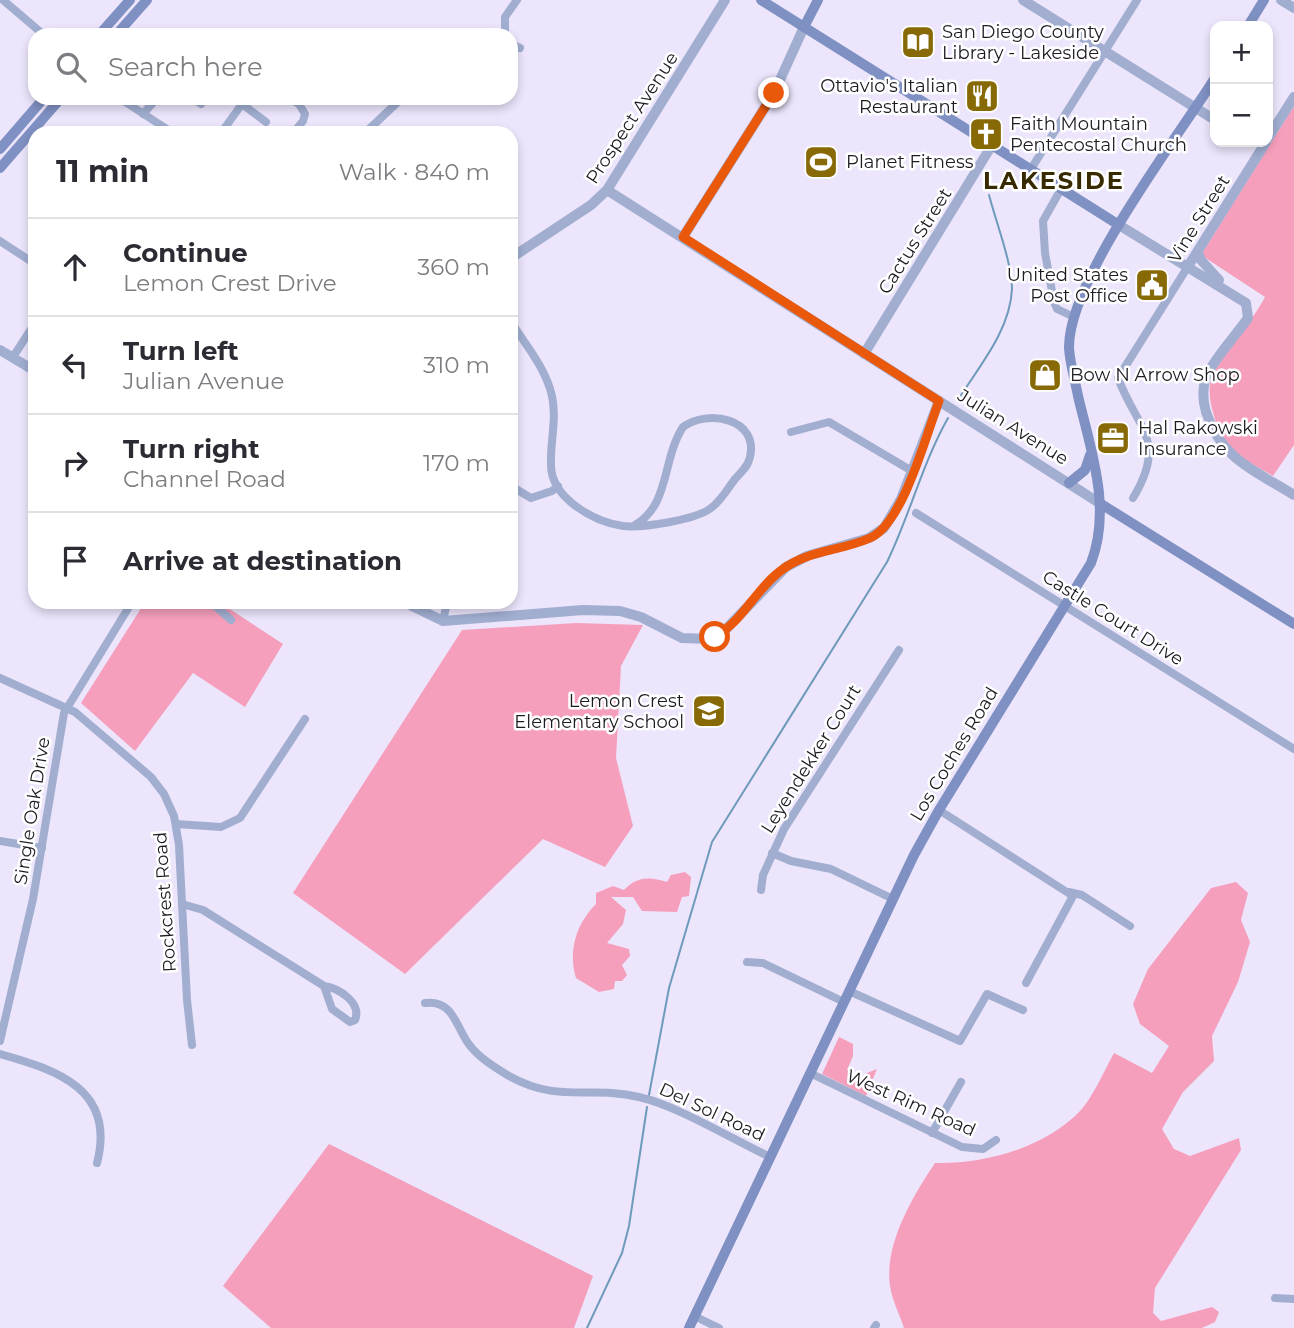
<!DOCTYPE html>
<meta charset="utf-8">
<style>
:root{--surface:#fff;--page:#f2f2f3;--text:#2b2b33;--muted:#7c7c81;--line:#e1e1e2}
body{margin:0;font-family:Montserrat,sans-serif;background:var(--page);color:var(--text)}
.controls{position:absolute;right:21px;top:21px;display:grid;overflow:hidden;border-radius:14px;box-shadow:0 4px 10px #0003}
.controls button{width:63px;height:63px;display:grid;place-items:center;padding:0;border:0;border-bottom:2px solid var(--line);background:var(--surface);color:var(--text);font:35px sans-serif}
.stop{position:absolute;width:21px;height:21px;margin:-16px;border:5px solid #ea580c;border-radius:50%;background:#fff}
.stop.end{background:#ea580c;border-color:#fff;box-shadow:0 2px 7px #0008}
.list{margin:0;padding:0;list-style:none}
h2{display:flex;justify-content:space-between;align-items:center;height:91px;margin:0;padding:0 28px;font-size:30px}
h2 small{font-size:23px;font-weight:400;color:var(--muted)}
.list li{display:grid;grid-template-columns:46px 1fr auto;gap:21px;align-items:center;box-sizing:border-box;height:98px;padding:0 28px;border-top:2px solid var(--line)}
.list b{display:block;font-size:26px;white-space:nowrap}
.list p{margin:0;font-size:23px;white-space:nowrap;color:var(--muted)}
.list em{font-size:23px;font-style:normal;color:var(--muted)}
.icon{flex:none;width:38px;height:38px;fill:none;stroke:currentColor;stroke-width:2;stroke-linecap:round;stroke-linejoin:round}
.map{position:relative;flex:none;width:1294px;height:1328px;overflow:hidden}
.search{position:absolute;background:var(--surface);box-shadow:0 4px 10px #0003;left:28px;top:28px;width:490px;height:77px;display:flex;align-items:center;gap:18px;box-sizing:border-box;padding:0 24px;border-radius:21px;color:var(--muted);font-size:26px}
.panel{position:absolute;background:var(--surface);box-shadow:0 4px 10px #0003;left:28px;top:126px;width:490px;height:483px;border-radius:21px}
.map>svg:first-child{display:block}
.green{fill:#f69fbc}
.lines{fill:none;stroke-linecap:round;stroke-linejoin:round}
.stream{stroke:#6e9abb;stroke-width:2}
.minor{stroke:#a1aed0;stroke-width:8}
.tertiary{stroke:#a1aed0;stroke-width:10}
.secondary{stroke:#7f90c2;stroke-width:10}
.route{stroke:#ea580c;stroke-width:9}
.labels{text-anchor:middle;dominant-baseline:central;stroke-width:5;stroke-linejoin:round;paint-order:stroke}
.poi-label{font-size:18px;fill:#1d1a22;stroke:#fff;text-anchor:start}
.street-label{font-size:18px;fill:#1d1a22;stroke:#fff}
.district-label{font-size:24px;font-weight:bold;letter-spacing:2px;fill:#372900;stroke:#fff}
</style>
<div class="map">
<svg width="1294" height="1328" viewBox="0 0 1294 1328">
<rect width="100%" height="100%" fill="#ece5fc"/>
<g class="green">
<path d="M1294 106V445L1273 476C1241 457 1222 451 1213 412 1210 402 1208 390 1211 380 1221 355 1251 324 1265 297L1201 255Z"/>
<polygon points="145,602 219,602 283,644 245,707 193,673 135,751 81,703"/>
<polygon points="576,623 643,625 621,666 616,758 633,826 605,867 543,839 405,974 293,893 462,630"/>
<path d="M685 872 691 877 689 896 682 897 677 912 642 911 633 897H611L626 910 623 924 607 943 629 949 630 956 622 965 627 975 622 981H615L614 989 599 992 576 978C568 951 576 924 596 904V893L613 886 624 890C638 876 649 877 667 882L671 875Z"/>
<path d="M1236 882 1248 893 1241 920 1250 942 1238 982 1212 1036 1214 1061 1183 1092 1162 1129 1174 1149 1190 1156 1239 1138 1241 1150 1155 1288 1153 1313 1161 1321 1212 1307 1219 1312 1215 1322 1202 1328H904C900 1315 892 1300 890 1286 884 1244 913 1196 935 1163 985 1164 1045 1148 1081 1110 1094 1095 1104 1071 1114 1053L1152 1073 1169 1046 1140 1024 1133 1004 1148 969 1211 888Z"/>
<polygon points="839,1037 853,1044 853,1056 847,1070 863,1079 867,1073 877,1069 866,1096 822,1074"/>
<polygon points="329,1144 593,1276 574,1328 271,1328 223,1286"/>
</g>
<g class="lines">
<g class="stream">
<path d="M958 400C979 366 1010 331 1012 289 1012 263 996 222 989 195"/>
<path d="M649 1095 669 988 712 842 887 562C910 515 922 464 948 418"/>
<polyline points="587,1328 622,1253 629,1226 647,1107"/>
</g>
<g class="minor">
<polyline points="3,0 44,35"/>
<polyline points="172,35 173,33"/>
<polyline points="505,35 505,17 517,0"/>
<polyline points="511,44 520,48"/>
<polyline points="119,98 173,133"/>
<polyline points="192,98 201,104"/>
<polyline points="288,98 299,104 305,114 303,121 293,133"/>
<polyline points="143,114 157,98"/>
<polyline points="221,133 242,104 266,122"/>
<polyline points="365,133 402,98"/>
<polyline points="1031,169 1137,0"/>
<polyline points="1061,189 1043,221 1045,253 1054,302 1057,309 1074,317"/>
<polyline points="0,241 35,264"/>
<path d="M511 322C526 345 546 369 552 396 557 420 550 442 551 465 551 498 594 522 623 526 643 528 696 520 711 508 721 501 728 488 735 479 741 472 748 467 750 457 759 418 707 409 683 427 662 459 670 505 635 525"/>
<polyline points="13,357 35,323"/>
<polyline points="791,432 829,422 912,471"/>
<polyline points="511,486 531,498 552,491 558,486"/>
<path d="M1133 498C1168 440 1137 429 1118 378L1187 268"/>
<polyline points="916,513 1294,749"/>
<polyline points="211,602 231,620"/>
<polyline points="443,621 447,602"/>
<polyline points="0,678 75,712 151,777 164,794 174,816 179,845 187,1000 192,1045"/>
<polyline points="939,810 1073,896 1026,983"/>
<polyline points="176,824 221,827 240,818 305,719"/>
<polyline points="0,841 42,848"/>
<polyline points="772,853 791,861 831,869 893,899"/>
<polyline points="761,890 763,875 784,829 899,650"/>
<polyline points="1069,892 1082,895 1130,926"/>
<path d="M182 904 203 910 324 986 332 1009 350 1022 355 1020C362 1003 339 988 324 986"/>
<polyline points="747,962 763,963 844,1002"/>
<polyline points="849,991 960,1041 987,994 1023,1010"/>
<path d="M425 1003C455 999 456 1030 471 1047 481 1059 496 1068 509 1076 559 1104 590 1085 639 1097 676 1105 734 1140 770 1157"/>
<polyline points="0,1041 33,899 64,713 132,602"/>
<path d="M0 1054C58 1070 116 1090 97 1163"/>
<polyline points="812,1074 962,1147 983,1149 996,1140"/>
<polyline points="932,1133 961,1082"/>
<polyline points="1275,1298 1294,1299"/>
<polyline points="694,1316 719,1328"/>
<polyline points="874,1328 876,1325"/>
</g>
<g class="tertiary">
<polyline points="1023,0 1215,120"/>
<polyline points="1281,0 1294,8"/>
<polyline points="1268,138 1294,97"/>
<polyline points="607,190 1101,504"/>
<path d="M1119 225 1246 303 1248 318C1236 335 1220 352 1209 371 1202 384 1202 398 1206 412 1222 460 1254 470 1294 495"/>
<polyline points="683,237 774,93 804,27"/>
<polyline points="1198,251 1200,259 1219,280"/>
<polyline points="511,258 591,205 607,190 725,0"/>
<polyline points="1187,268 1266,142"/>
<polyline points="0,350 35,371"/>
<polyline points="864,354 992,145"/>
<polyline points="404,602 443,621 583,610 620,611 641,617 682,638 710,639 725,630 786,567 807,556 869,538 884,528 901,499 939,401"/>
</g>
<g class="secondary">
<polyline points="761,0 1119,225"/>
<polyline points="1248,26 1264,0"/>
<polyline points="804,27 818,0"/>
<polyline points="99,35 130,0"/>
<polyline points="116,35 147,0"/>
<polyline points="0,149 44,98"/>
<polyline points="0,168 61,98"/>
<polyline points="1069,483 1085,470 1090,455"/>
<polyline points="1101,504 1294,624"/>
<path d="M689 1328 914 855 939 810 1091 563C1112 508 1091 451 1078 396 1075 380 1070 364 1069 348 1068 280 1176 140 1215 78"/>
</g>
</g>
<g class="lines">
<path class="route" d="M715 637C743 621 757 587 783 569 809 550 841 551 870 538 903 524 926 435 939 401L683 237 774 93"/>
</g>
<defs>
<g id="library-square" transform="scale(1.75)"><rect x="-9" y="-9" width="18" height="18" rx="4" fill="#876906" stroke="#fff"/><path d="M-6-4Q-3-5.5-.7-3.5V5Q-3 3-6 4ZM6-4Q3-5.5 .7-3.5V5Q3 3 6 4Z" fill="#fff"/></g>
<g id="restaurant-square" transform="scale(1.75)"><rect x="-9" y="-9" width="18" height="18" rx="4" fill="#876906" stroke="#fff"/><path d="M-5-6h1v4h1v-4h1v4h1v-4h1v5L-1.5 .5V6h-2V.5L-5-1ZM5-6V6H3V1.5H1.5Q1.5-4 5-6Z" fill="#fff"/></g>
<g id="church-square" transform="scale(1.75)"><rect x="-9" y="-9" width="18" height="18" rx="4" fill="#876906" stroke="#fff"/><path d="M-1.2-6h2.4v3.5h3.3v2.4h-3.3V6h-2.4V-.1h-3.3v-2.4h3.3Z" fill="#fff"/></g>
<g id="stadium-square" transform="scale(1.75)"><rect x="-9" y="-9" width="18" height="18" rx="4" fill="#876906" stroke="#fff"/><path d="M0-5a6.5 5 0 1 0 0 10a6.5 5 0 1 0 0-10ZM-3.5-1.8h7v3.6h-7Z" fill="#fff"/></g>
<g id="civic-square" transform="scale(1.75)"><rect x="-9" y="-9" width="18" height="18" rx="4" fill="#876906" stroke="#fff"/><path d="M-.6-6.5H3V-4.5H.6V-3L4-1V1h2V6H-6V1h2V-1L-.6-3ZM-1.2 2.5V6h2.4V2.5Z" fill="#fff"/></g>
<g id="shop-square" transform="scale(1.75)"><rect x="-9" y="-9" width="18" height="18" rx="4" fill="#876906" stroke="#fff"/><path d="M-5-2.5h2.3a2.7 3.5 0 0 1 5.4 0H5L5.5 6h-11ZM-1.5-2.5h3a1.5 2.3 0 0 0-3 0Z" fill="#fff"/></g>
<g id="office-square" transform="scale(1.75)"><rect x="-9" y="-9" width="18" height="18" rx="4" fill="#876906" stroke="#fff"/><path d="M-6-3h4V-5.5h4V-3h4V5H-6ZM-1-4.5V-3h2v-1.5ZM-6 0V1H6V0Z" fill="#fff"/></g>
<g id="school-square" transform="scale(1.75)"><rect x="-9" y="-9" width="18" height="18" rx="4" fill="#876906" stroke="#fff"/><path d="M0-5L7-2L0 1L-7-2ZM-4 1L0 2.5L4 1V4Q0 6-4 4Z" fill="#fff"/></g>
</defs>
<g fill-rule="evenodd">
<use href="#library-square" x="918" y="42"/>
<use href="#restaurant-square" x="982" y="96"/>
<use href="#church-square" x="986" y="134"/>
<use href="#stadium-square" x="821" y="162"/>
<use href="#civic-square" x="1152" y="285"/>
<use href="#shop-square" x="1045" y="375"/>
<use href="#office-square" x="1113" y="438"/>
<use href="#school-square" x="709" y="711"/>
</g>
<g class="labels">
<g class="poi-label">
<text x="942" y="32">San Diego County<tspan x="942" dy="21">Library - Lakeside</tspan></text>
<text x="958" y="86" text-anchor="end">Ottavio's Italian<tspan x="958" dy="21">Restaurant</tspan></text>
<text x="1010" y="124">Faith Mountain<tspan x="1010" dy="21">Pentecostal Church</tspan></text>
<text x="846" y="162">Planet Fitness</text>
<text x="1128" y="275" text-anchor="end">United States<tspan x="1128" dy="21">Post Office</tspan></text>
<text x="1070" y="375">Bow N Arrow Shop</text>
<text x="1138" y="428">Hal Rakowski<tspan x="1138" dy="21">Insurance</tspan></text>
<text x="684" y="701" text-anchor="end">Lemon Crest<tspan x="684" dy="21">Elementary School</tspan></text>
</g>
<g class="street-label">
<text transform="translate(632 118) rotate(-57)">Prospect Avenue</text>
<text transform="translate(1199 219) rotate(-58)">Vine Street</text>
<text transform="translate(915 241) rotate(-58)">Cactus Street</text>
<text transform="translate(1013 427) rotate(32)">Julian Avenue</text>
<text transform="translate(1113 618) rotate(32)">Castle Court Drive</text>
<text transform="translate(954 754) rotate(-59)">Los Coches Road</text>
<text transform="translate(811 759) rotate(-58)">Leyendekker Court</text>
<text transform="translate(32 811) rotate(-81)">Single Oak Drive</text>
<text transform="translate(165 902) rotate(-94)">Rockcrest Road</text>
<text transform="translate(911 1103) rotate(24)">West Rim Road</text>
<text transform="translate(712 1112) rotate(25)">Del Sol Road</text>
</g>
<g class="district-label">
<text x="1054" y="180">LAKESIDE</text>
</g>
</g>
</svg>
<div class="controls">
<button>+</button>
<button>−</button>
</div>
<div class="stop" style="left:715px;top:637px"></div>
<div class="stop end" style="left:774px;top:93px"></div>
<div class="search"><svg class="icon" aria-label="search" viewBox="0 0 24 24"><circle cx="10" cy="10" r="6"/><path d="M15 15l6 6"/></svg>Search here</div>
<section class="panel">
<h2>11 min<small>Walk · 840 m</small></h2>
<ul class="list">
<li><svg class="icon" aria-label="ahead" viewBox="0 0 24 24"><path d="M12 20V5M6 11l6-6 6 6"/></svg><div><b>Continue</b><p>Lemon Crest Drive</p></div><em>360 m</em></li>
<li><svg class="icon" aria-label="left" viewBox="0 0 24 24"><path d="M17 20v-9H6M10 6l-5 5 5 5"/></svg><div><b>Turn left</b><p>Julian Avenue</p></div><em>310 m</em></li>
<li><svg class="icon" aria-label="right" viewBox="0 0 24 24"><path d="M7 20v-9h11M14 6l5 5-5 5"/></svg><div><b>Turn right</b><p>Channel Road</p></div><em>170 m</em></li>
<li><svg class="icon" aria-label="arrive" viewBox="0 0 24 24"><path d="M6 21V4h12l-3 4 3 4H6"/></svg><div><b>Arrive at destination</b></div></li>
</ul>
</section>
</div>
